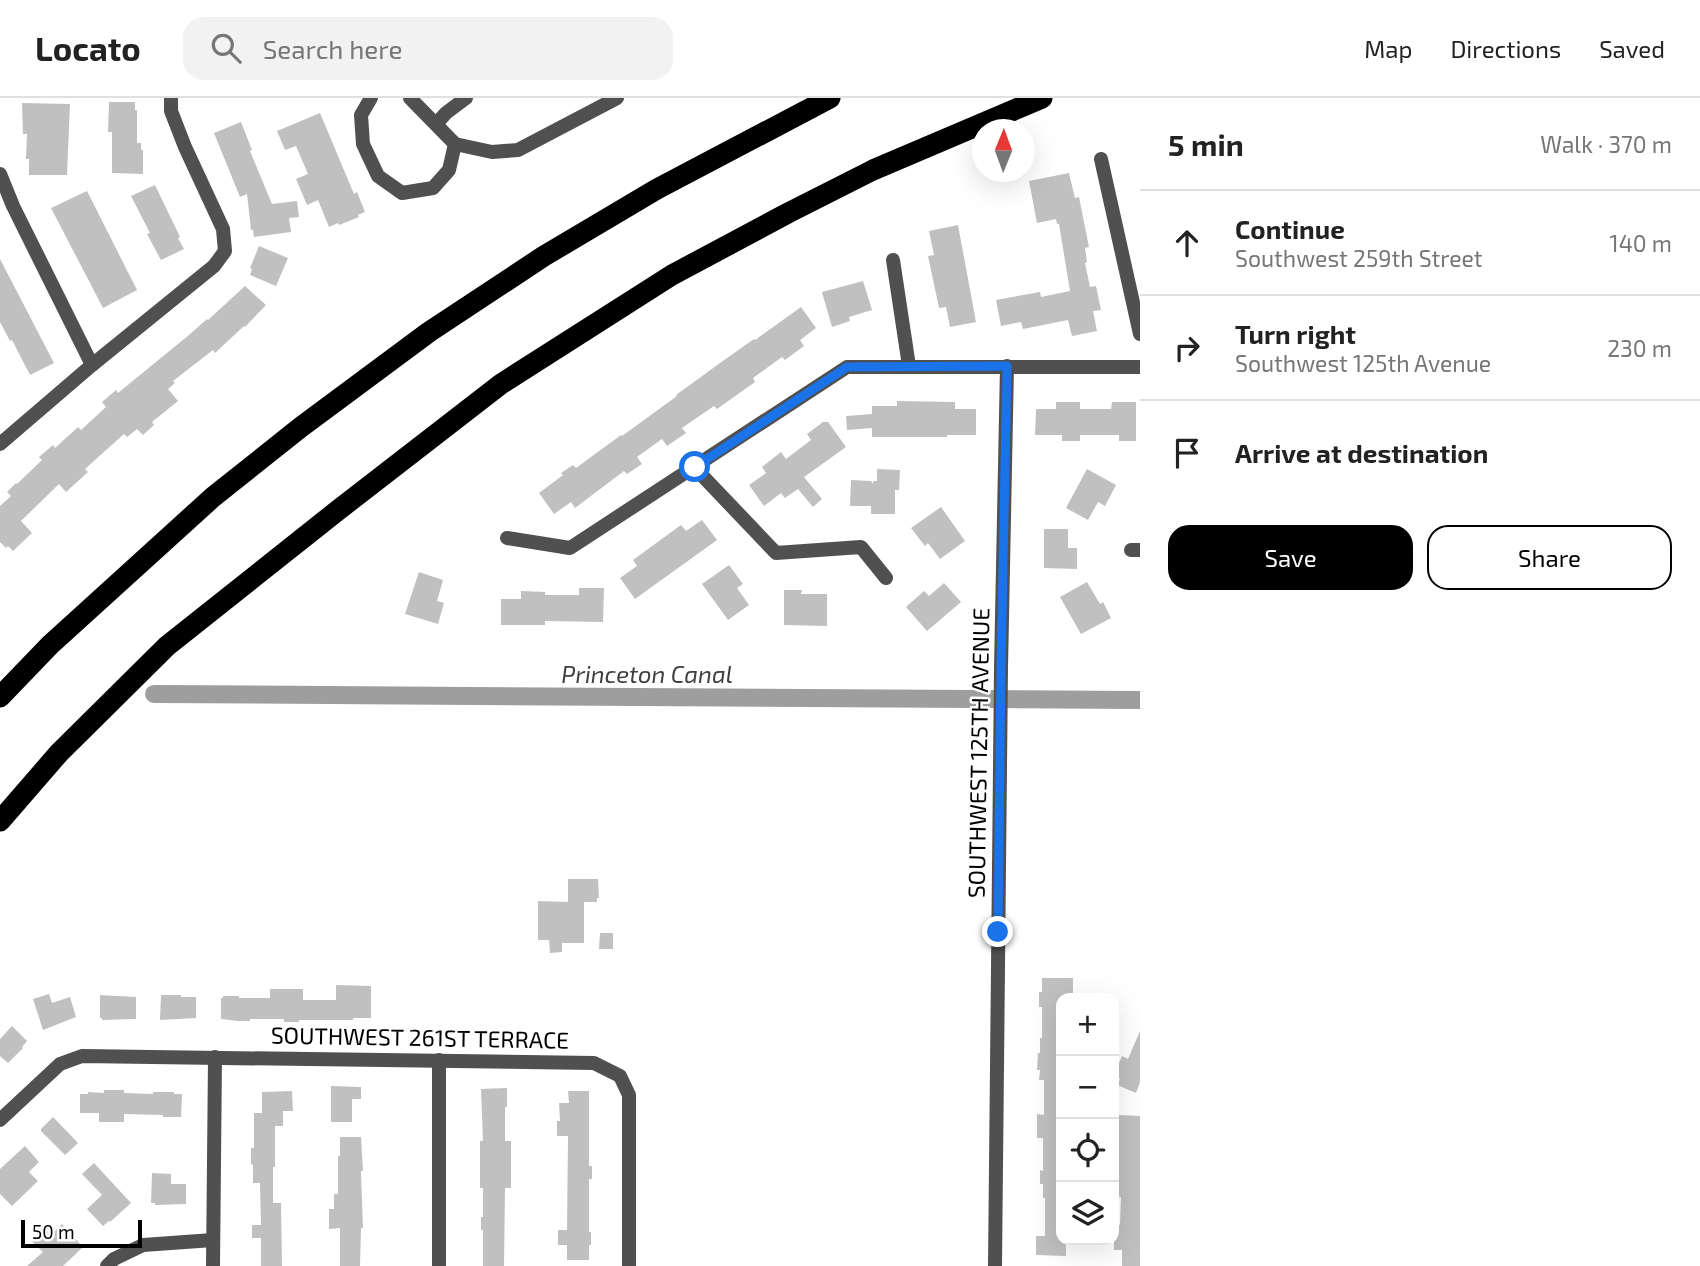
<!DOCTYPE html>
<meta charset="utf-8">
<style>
:root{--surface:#fff;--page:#f2f2f2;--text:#222;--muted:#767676;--line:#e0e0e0;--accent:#000}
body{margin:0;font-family:"Exo 2",sans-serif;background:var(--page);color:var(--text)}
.controls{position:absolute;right:21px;bottom:21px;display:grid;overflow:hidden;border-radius:14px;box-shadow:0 7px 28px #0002}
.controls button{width:63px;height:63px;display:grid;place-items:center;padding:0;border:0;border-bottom:2px solid var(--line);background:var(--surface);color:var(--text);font:35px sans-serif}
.compass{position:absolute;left:972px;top:21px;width:63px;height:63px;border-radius:50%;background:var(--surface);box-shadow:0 7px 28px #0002;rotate:1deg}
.scale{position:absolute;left:21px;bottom:18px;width:121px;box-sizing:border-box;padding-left:7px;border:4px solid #000;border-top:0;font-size:19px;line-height:24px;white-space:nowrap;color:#000;-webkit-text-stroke:5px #fff;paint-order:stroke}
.stop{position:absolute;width:21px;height:21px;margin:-16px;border:5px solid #1a73e8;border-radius:50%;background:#fff}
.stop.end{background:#1a73e8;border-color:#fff;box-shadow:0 2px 7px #0008}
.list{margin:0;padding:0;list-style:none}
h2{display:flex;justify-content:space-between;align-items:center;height:91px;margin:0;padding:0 28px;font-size:30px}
h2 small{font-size:23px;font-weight:400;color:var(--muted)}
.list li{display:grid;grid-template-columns:46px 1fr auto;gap:21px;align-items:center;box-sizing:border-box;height:105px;padding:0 28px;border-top:2px solid var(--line)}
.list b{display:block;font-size:26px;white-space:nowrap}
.list p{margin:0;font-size:23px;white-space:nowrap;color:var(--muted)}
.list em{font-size:23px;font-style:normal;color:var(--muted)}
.actions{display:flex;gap:14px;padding:21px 28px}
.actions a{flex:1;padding:16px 0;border:2px solid var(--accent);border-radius:21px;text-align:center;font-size:24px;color:var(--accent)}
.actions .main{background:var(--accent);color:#fff}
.icon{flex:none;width:38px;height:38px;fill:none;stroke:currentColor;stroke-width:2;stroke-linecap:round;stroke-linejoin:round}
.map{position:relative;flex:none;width:1140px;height:1168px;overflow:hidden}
header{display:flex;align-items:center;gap:42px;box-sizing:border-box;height:98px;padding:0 35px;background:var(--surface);border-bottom:2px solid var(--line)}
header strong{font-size:33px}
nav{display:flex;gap:38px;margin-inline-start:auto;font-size:24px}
.search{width:490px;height:63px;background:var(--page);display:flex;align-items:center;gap:18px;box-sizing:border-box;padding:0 24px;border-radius:21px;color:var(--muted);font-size:26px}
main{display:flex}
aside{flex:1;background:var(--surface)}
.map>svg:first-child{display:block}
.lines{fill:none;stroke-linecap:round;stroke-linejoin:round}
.canal{stroke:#9e9e9e;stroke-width:18}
.building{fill:#c0c0c0}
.minor{stroke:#505050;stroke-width:14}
.motorway{stroke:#000;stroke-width:21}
.route{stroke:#1a73e8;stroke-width:9}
.labels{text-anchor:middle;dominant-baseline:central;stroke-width:5;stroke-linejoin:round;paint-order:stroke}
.street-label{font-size:23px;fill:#000;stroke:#fff}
.water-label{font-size:24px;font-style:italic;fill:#3f3f3f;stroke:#fff}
</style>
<header>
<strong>Locato</strong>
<div class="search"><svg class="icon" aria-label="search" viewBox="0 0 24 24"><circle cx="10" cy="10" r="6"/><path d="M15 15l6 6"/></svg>Search here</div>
<nav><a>Map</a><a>Directions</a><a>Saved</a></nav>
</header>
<main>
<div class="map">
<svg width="1140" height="1168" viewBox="0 0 1140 1168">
<rect width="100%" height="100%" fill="#fff"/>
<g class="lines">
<polyline class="canal" points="154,596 1140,602"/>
</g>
<g class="building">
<polygon points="109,4 135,4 135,12 137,12 137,45 141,45 141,52 143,52 143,76 112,75 112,34 108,34"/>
<polygon points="22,5 70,6 67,77 29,77 29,61 26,61 27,36 23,36"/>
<polygon points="320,15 354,96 357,94 365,114 358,117 359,119 339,127 338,125 329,129 318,102 307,107 296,81 308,76 296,48 285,52 277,33"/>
<polygon points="241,24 252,52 250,53 272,106 297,103 299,119 289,120 291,134 254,139 253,132 251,132 247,96 240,99 214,35"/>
<polygon points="1069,75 1075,100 1079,99 1089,149 1085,150 1087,164 1085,165 1090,189 1096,188 1101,212 1093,213 1097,233 1072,238 1068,222 1023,231 1021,224 1001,228 996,202 1040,194 1041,199 1070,193 1059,126 1057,126 1056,121 1037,125 1029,83"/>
<polygon points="155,87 180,139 178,140 184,151 161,162 147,136 150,135 131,98"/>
<polygon points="87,93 137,192 103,210 51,110"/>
<polygon points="958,127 976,224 950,229 946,209 939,210 928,158 934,157 929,133"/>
<polygon points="259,148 288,160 276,188 250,177 252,171 250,170"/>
<polygon points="0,161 54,265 30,277 12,242 10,243 0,224"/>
<polygon points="863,183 872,212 849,219 850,223 832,229 822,194"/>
<polygon points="245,188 266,207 245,229 244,228 215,255 213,252 173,283 175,285 168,291 178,303 152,324 154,327 143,337 137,331 127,339 124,336 85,371 88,374 66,394 59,386 21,423 32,435 13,453 8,448 6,450 0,444 0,408 11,398 7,394 16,385 17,386 42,362 39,359 53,347 55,350 78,329 81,332 106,309 102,304 116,292 118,295 189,237 207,221 208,222"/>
<polygon points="801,209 816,230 800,242 804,248 785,262 782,259 753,280 755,284 717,311 714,308 682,330 686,335 667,348 662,341 637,359 642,366 627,376 624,373 575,410 571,404 554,416 539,395 563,377 561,375 573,367 576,370 621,337 622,338 677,298 676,297 720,265 754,241 755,242"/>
<polygon points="897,303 955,304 955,311 976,311 976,337 947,337 947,339 872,339 872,330 847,332 846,318 872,316 872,308 897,308"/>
<polygon points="1056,304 1080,304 1080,311 1111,311 1112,304 1136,304 1136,343 1119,343 1119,337 1080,337 1080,343 1062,343 1062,337 1035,337 1036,311 1056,311"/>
<polygon points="823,324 828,324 846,349 804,379 822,401 813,409 798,391 785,400 781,395 764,408 749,387 766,375 762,369 781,354 786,361 811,342 807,336"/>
<polygon points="877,371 900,372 899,392 895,392 895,416 871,416 871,408 850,408 851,382 871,383 873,386 873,383 877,383"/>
<polygon points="1087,371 1116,387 1105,408 1098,404 1088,422 1066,410"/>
<polygon points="941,409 965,443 940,461 928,445 925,448 911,430"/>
<polygon points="702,422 717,442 635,501 620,480 637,468 633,462 681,427 686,433"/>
<polygon points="1044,431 1068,431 1068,450 1077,450 1077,471 1044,470"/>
<polygon points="729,467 743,486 737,490 749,507 728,522 702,486"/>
<polygon points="419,474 443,482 437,503 444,505 438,526 405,516"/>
<polygon points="1087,484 1100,506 1103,504 1111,520 1081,536 1060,499"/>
<polygon points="944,485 961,504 927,533 906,509 924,493 929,498"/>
<polygon points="579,490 604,490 603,524 545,523 545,527 501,527 501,501 521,501 521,493 545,494 545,497 579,497"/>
<polygon points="784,492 802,492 801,496 827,496 827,528 784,527"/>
<polygon points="568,781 598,781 599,800 597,800 597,804 584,804 584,845 562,845 562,854 550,855 549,842 538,842 538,803 568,804"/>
<polygon points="600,835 613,835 613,851 599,851"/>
<polygon points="1042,880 1073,880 1073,900 1061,900 1061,1142 1066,1142 1066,1158 1036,1157 1036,1138 1045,1138 1045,1100 1043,1100 1043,1086 1040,1086 1040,1072 1043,1073 1043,1040 1037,1040 1037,1016 1044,1017 1044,982 1039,982 1040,972 1037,972 1038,955 1040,955 1040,940 1042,940 1042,909 1039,909 1039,894 1042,894"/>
<polygon points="336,887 371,888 371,920 353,920 353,922 299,922 299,924 284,924 284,921 250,921 250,923 238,923 221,921 221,900 223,900 223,898 239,898 239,900 270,900 270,891 303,891 303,902 336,902"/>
<polygon points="49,896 52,905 70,899 76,919 43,932 33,901"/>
<polygon points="100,897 136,899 136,921 102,922 102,920 100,920"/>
<polygon points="161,897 181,897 181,899 196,899 196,920 160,922"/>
<polygon points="12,928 27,943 22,949 23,950 8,965 0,958 0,941"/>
<polygon points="1140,933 1140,984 1136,995 1117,987 1120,981 1114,977 1122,958 1128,961"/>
<polygon points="331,988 361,989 361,1001 352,1001 352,1024 331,1024"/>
<polygon points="507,990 507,1009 505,1009 505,1043 511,1043 511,1090 505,1090 504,1168 483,1168 483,1132 481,1132 481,1119 483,1119 483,1090 480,1090 480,1043 483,1043 481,991"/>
<polygon points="104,992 124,992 124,995 153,996 153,994 174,994 174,996 182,996 181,1019 163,1019 163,1017 124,1016 124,1024 99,1024 99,1015 80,1015 80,996 88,996 88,994 104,995"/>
<polygon points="292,993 293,1013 283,1013 283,1028 275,1028 275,1069 273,1069 273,1105 281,1105 282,1168 261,1168 261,1140 252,1140 252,1127 261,1127 260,1085 253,1085 253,1067 251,1066 251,1050 254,1050 254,1015 262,1015 262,994"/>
<polygon points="568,993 589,993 589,1068 592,1068 592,1081 589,1081 589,1134 591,1134 591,1147 589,1147 589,1162 567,1162 567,1147 558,1147 558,1132 567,1132 568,1038 557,1038 557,1023 560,1023 559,1005 569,1005"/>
<polygon points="1119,1017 1140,1018 1140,1168 1122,1168 1122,1152 1114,1152 1114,1127 1120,1127 1121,1099 1114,1098 1114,1071 1119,1071"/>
<polygon points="53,1019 78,1045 65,1057 41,1033 41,1031"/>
<polygon points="340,1039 361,1039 363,1073 361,1073 361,1075 363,1130 361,1130 360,1168 340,1168 340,1130 329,1131 329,1111 334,1111 334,1096 338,1096 338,1058 340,1058"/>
<polygon points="25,1048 39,1064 29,1074 38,1083 12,1108 0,1096 0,1071"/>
<polygon points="94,1065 131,1105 110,1124 109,1123 103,1128 87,1111 102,1097 82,1076"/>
<polygon points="152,1075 171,1076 171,1086 186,1086 186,1106 155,1107 155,1105 151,1105"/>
<polygon points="62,1126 83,1149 63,1168 27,1168 43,1154 32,1143 45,1130 51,1137"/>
</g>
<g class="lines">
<g class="minor">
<polyline points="371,0 361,17 363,46 378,78 402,95 433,90 449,72 455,46"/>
<polyline points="410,0 455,46"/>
<polyline points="436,26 446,15 466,0"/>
<polyline points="455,46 492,54 518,52 617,0"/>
<polyline points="1101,61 1140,236"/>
<polyline points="0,76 13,108 92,267"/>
<polyline points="893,162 909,268"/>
<polyline points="0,346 92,267 214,168 225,153 223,131 185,49 171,13 171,0"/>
<polyline points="695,370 776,455 861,449 886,480"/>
<polyline points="507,440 570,450 847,269 1140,269"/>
<polyline points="1131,452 1140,452"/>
<polyline points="0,1022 60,966 82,958 594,965 620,978 629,997 629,1168"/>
<polyline points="107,1168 114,1161 143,1147 213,1142"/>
<polyline points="213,1168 215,959"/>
<polyline points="439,1168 439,962"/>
<polyline points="995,1168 1001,570 1007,268"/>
</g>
<g class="motorway">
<polyline points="0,599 50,547 213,399 301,329 429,234 544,158 657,91 830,0"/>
<polyline points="0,723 59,655 167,548 337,413 501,286 672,177 788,115 873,72 1042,0"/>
</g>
</g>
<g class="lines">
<polyline class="route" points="695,369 847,269 1007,268 1001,570 998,834"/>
</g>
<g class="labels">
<g class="street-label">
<text transform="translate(978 655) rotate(-89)">SOUTHWEST 125TH AVENUE</text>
<text transform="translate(420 939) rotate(1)">SOUTHWEST 261ST TERRACE</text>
</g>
<g class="water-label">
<text x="647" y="575">Princeton Canal</text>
</g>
</g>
</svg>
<div class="controls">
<button>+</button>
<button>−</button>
<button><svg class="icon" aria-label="locate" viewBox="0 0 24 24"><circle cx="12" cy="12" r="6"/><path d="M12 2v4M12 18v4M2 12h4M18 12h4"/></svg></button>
<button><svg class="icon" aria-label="layers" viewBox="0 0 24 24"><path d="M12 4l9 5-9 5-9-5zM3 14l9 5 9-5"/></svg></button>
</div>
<svg class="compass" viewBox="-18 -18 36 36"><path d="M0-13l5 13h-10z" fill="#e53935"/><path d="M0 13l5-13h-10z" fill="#767676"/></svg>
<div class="scale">50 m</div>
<div class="stop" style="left:695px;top:369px"></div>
<div class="stop end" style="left:998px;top:834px"></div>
</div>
<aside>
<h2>5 min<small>Walk · 370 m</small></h2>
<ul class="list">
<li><svg class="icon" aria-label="ahead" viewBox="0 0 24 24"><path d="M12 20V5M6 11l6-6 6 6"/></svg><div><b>Continue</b><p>Southwest 259th Street</p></div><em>140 m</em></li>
<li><svg class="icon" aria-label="right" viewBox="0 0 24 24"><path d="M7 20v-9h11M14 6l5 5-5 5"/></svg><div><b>Turn right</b><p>Southwest 125th Avenue</p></div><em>230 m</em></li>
<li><svg class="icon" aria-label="arrive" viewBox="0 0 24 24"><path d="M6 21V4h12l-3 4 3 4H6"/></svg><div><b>Arrive at destination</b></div></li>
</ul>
<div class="actions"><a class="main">Save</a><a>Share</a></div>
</aside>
</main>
